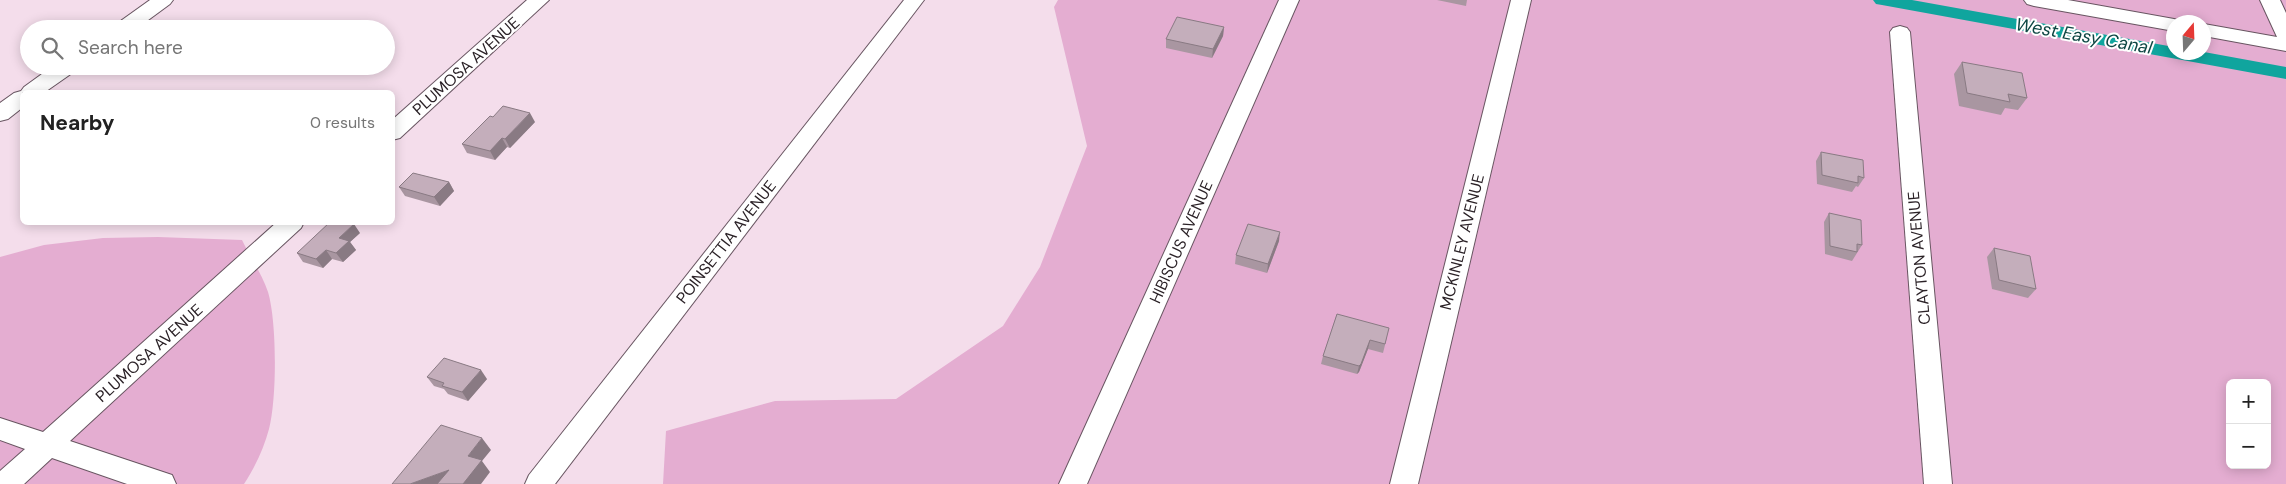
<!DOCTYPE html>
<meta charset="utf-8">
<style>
:root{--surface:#fff;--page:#f2f2f2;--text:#222;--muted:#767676;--line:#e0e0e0}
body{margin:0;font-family:"DM Sans",sans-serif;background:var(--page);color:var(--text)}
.controls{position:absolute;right:15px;bottom:15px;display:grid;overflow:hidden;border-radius:8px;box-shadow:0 2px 12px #0003}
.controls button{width:45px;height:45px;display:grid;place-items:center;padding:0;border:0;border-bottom:1px solid var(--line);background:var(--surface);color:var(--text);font:25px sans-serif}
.compass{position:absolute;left:2166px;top:15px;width:45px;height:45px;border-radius:50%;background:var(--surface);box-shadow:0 2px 12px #0003;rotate:19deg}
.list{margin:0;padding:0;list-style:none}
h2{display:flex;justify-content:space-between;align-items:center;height:65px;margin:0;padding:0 20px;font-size:21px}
h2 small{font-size:16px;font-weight:400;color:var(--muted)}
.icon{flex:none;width:28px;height:28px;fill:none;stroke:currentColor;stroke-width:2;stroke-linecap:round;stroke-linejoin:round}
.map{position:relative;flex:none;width:2286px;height:484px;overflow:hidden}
.search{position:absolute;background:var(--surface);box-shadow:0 2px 12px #0003;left:20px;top:20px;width:375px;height:55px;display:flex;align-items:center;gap:12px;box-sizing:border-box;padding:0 18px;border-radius:28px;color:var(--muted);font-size:19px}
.panel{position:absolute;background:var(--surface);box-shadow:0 2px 12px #0003;left:20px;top:90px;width:375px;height:135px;border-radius:8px}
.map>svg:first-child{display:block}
.green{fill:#e4add1;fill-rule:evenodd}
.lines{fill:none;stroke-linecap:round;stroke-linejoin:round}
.canal{fill:#10a59e;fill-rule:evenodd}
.minor-casing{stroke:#685561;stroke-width:2}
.minor{fill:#fff;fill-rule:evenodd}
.wall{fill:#a996a1}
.shaded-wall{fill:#897a83}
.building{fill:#c4aebb;stroke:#897a83}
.labels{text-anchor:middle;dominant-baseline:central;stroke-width:4;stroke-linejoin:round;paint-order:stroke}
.street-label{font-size:16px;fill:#2b2227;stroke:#fff}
.water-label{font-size:18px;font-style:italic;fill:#0e4744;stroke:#fff}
</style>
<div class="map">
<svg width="2286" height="484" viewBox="0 0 2286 484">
<rect width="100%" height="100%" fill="#f4ddeb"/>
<g class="green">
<path d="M1058 0H2286V484H663L666 431 775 401 896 399 1003 326 1040 267 1087 146 1054 7ZM2174 22H2204V52H2174ZM2230 383H2267V465H2230Z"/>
<path d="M158 237 242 240C250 257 262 274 268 292 277 322 277 398 269 429 264 448 255 467 244 484H0V257L44 245 103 238Z"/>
</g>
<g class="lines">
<polygon class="canal" points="1873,0 1912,0 2174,47 2174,52 2204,52 2286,67 2286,79 1882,5 1876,4"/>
<g class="minor-casing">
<g id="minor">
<polygon points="150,0 173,0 170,4 136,29 112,29 115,25"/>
<polygon points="527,0 549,0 400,138 392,140 392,120"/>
<polygon points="904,0 924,0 555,484 525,484 529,475"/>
<polygon points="1279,0 1299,0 1087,484 1059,484"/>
<polygon points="1511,0 1531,0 1418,484 1390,484"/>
<polygon points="2024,0 2068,0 2174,19 2182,22 2174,22 2174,31 2034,6 2027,4"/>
<polygon points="2260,0 2280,0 2286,13 2286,51 2204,36 2204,24 2277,37"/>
<polygon points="1900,26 1907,28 1910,32 1952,484 1924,484 1890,32 1893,28"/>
<polygon points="53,66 78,66 75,71 45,92 22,92 22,108 8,119 0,121 0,103 14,93 21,91 24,87"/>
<polygon points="277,222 304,222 301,228 70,441 172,475 176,484 127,484 52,458 24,484 0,484 0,471 25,449 0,440 0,418 43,432"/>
</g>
</g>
<use href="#minor" class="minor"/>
</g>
<g class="wall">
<polygon points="1437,0 1467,0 1466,6"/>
<polygon points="1224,27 1223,36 1212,58 1166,48 1166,39"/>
<polygon points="1962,62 2027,98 2018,110 2005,108 2001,115 1959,106 1954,74"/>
<polygon points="535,122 510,148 507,147 495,160 467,153 462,144"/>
<polygon points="1821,152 1864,178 1858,187 1856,186 1852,192 1817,184 1816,161"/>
<polygon points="449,182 454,191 440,206 405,196 399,187"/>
<polygon points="1829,213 1862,245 1852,261 1825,254 1824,222"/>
<polygon points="360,233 350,242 356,250 343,262 332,259 323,268 303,262 297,253"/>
<polygon points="1279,241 1267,273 1235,264 1236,255"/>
<polygon points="1994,248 2036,289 2028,298 1992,289 1987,257"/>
<polygon points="1337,314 1387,337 1383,353 1368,349 1359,372 1357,374 1321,364 1323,356"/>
<polygon points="427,377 487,379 468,401 448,394 444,389 434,386"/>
</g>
<g class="shaded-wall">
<polygon points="1224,27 1223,36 1212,58 1213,49"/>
<polygon points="530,113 535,122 510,148 505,139"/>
<polygon points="502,138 507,147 495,160 490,151"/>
<polygon points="449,182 454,191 440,206 434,197"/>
<polygon points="354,224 360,233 350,242 356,250 343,262 336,253 339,238"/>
<polygon points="1280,232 1279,241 1267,273 1268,264"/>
<polygon points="326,250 332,259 323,268 316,259"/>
<polygon points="1370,340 1368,349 1359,372 1357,374 1359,366"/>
<polygon points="481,370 487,379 468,401 462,392"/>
<polygon points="482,438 491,450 482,461 490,472 481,484 463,484 468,456"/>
<polygon points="449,470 451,484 410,484"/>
</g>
<g class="building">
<polygon points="1177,17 1224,27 1213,49 1166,39"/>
<polygon points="1962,62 2022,73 2027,98 2008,94 2010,102 1967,93"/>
<polygon points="503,106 530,113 505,139 502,138 490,151 462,144 490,116 493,117"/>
<polygon points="1821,152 1863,160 1864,178 1858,176 1858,183 1822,175"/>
<polygon points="413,173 449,182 434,197 399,187"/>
<polygon points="1829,213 1861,220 1862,245 1857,244 1857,252 1830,246"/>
<polygon points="330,222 348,222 354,224 339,238 349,241 336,253 326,250 316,259 297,253"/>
<polygon points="1248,224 1280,232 1268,264 1236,255"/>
<polygon points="1994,248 2030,256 2036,289 1999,280"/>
<polygon points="1337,314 1389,328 1385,344 1370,340 1361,364 1359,366 1323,356"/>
<polygon points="444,358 481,370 462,392 442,386 444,383 427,377"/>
<polygon points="441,425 482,438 468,456 482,460 463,484 437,484 449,470 410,484 392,484"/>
</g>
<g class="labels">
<g class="street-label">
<text transform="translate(466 66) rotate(-42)">PLUMOSA AVENUE</text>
<text transform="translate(726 242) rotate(-52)">POINSETTIA AVENUE</text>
<text transform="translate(1181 242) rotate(-66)">HIBISCUS AVENUE</text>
<text transform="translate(1462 242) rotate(-76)">MCKINLEY AVENUE</text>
<text transform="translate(1919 258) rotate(-95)">CLAYTON AVENUE</text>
<text transform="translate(149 353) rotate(-42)">PLUMOSA AVENUE</text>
</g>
<g class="water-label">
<text transform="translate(2084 36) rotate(10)">West Easy Canal</text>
</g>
</g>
</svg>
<div class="controls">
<button>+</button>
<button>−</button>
</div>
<svg class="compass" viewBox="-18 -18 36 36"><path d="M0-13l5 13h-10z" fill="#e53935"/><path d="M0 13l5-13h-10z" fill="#767676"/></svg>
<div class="search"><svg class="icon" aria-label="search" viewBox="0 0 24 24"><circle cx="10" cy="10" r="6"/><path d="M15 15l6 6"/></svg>Search here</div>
<section class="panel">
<h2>Nearby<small>0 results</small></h2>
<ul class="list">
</ul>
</section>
</div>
